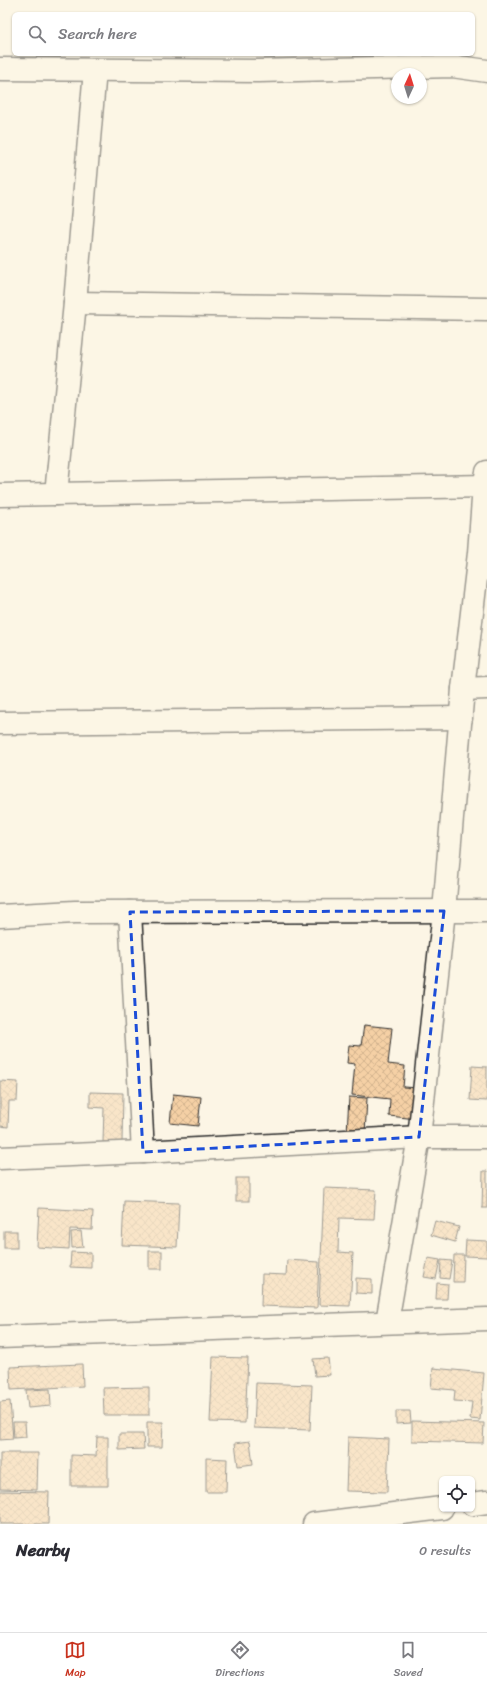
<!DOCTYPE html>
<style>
:root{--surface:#fff;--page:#f2f2f3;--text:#2b2b33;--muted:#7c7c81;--line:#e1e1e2;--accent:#c8321e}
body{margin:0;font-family:Sriracha,sans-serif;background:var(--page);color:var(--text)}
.controls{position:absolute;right:12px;bottom:12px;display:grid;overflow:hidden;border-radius:6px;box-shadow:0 1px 3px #0004}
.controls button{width:36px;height:36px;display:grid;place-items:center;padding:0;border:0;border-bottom:1px solid var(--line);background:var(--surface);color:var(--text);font:20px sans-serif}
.compass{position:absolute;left:391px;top:68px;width:36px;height:36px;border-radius:50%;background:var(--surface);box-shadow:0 1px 3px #0004;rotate:4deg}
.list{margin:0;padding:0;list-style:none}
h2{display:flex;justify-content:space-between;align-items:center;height:52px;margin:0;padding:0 16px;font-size:17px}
h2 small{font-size:13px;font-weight:400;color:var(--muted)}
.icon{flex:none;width:22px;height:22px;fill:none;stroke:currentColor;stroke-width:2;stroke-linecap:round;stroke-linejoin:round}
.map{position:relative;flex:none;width:487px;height:1524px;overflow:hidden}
.search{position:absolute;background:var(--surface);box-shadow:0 1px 3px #0004;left:12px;right:12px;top:12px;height:44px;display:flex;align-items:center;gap:10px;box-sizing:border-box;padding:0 14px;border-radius:6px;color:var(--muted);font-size:15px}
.sheet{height:108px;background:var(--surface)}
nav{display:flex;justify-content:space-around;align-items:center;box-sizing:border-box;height:56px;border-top:1px solid var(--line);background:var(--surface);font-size:11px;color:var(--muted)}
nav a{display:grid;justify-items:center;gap:2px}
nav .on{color:var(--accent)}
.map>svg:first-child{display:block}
.building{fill:url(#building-cross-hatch);stroke:#2b2b2b}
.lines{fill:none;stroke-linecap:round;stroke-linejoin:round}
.minor-casing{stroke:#2b2b2b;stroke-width:25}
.tertiary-casing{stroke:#2b2b2b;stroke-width:25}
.minor{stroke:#fcf5e5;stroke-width:22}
.tertiary{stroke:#fcf5e5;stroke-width:22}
.marked{fill:none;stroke:#1d4ed8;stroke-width:3;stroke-dasharray:8 5;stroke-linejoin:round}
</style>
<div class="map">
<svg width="487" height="1524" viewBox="0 0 487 1524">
<defs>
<pattern id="building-cross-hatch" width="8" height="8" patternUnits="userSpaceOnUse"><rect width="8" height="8" fill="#f5d0a5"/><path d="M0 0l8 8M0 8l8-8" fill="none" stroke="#d2b38e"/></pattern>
</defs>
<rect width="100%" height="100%" fill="#fcf5e5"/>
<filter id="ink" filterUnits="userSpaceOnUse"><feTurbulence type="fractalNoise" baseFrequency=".025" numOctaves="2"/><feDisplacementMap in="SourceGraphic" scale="8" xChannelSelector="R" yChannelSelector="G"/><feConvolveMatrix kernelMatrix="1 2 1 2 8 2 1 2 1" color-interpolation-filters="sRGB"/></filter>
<g filter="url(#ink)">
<g class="building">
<polygon points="364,1025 392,1028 388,1064 405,1066 403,1087 420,1088 417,1119 389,1116 390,1099 352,1095 355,1064 347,1063 349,1045 361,1046"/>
<polygon points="472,1066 487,1067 487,1101 470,1100"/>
<polygon points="0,1081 18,1082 17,1101 9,1101 8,1127 0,1126"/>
<polygon points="90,1092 123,1093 122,1142 103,1142 104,1108 90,1107"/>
<polygon points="173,1094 201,1097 198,1126 170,1123"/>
<polygon points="349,1097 367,1098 365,1134 347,1133"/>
<polygon points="483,1171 487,1171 487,1208 482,1208"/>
<rect x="236" y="1178" width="13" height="23"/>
<polygon points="324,1188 376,1190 374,1219 339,1218 338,1252 353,1253 350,1306 319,1305"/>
<polygon points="124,1201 179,1203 177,1247 122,1245"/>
<polygon points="39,1208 93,1211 92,1230 70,1229 69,1249 37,1247"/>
<polygon points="435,1221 459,1227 455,1242 431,1235"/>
<rect x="4" y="1231" width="13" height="17"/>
<polygon points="81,1231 83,1247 72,1248 71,1232"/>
<polygon points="466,1240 487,1241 487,1257 465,1256"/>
<rect x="149" y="1251" width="13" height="18"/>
<polygon points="71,1252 91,1253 91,1268 70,1267"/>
<polygon points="454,1255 464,1255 463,1282 453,1282"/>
<polygon points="428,1258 440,1260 436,1279 424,1277"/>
<polygon points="287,1260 319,1262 317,1308 261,1306 262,1274 286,1275"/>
<polygon points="441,1260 452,1261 449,1279 440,1278"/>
<polygon points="356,1278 372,1279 372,1294 356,1293"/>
<polygon points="437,1283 448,1284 447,1299 436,1299"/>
<polygon points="213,1357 248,1358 245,1423 210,1422"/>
<polygon points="328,1358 330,1375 315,1376 313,1359"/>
<polygon points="82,1364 83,1386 11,1390 10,1367"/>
<polygon points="433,1368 484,1373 480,1420 470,1419 472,1402 454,1401 455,1390 431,1388"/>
<polygon points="256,1383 312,1385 310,1430 254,1428"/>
<polygon points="149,1387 149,1415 104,1415 103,1388"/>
<polygon points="50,1389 51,1406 28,1408 26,1390"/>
<polygon points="10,1401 13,1439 0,1440 0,1402"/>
<polygon points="396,1411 410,1411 411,1423 396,1424"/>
<polygon points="412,1421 484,1423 483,1443 412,1441"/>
<polygon points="13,1422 25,1422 26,1437 14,1438"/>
<polygon points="147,1422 163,1422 162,1447 147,1447"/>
<polygon points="119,1434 143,1434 144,1449 119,1450"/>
<polygon points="97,1437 108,1437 108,1486 71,1486 71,1455 96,1456"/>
<polygon points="348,1437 389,1439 387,1492 346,1491"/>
<polygon points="250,1441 253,1464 238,1466 235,1443"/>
<polygon points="0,1453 38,1453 37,1490 0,1489"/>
<polygon points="206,1458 227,1459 226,1492 206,1492"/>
<polygon points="0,1491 49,1492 48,1524 0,1524"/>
</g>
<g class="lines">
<g class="minor-casing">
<g id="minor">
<polyline points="75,303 487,309"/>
<polyline points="56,494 75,303 95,70"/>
<polyline points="0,495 487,486"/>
<polyline points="463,689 487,688"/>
<polyline points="0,723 461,718"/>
<polyline points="130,912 143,1152"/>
<polyline points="0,916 75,912 487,911"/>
<polyline points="0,1158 143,1152 419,1137 487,1137"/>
<polyline points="387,1322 419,1137 444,911 463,689 479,553 484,486 487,472"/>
<polyline points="0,1337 487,1319"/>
<polyline points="472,1504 487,1502"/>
<polyline points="314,1524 442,1508"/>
</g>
</g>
<g class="tertiary-casing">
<polyline id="tertiary" points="0,69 259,71 452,66 487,71"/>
</g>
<use href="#minor" class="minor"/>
<use href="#tertiary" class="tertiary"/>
</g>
</g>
<path d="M0 0H487V1524H0ZM444 911 419 1137 143 1152 130 912Z" fill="#fcf5e5" fill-opacity=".55" fill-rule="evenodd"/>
<path class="marked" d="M444 911 419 1137 143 1152 130 912Z"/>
</svg>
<div class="controls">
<button><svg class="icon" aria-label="locate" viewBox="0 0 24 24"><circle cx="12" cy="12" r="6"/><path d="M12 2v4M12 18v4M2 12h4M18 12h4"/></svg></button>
</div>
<svg class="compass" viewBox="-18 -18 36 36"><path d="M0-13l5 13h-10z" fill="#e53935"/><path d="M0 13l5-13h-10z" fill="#7c7c81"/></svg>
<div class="search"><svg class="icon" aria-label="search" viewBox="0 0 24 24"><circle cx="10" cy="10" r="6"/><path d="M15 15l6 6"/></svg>Search here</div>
</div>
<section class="sheet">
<h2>Nearby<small>0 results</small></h2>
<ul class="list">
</ul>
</section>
<nav>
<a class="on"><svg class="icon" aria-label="map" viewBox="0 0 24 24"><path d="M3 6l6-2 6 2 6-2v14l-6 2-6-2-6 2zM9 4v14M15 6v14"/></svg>Map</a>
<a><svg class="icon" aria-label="directions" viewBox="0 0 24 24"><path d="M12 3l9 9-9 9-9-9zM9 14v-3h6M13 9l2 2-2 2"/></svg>Directions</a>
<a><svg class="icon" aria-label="saved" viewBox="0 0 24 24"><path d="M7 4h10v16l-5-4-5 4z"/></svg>Saved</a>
</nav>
